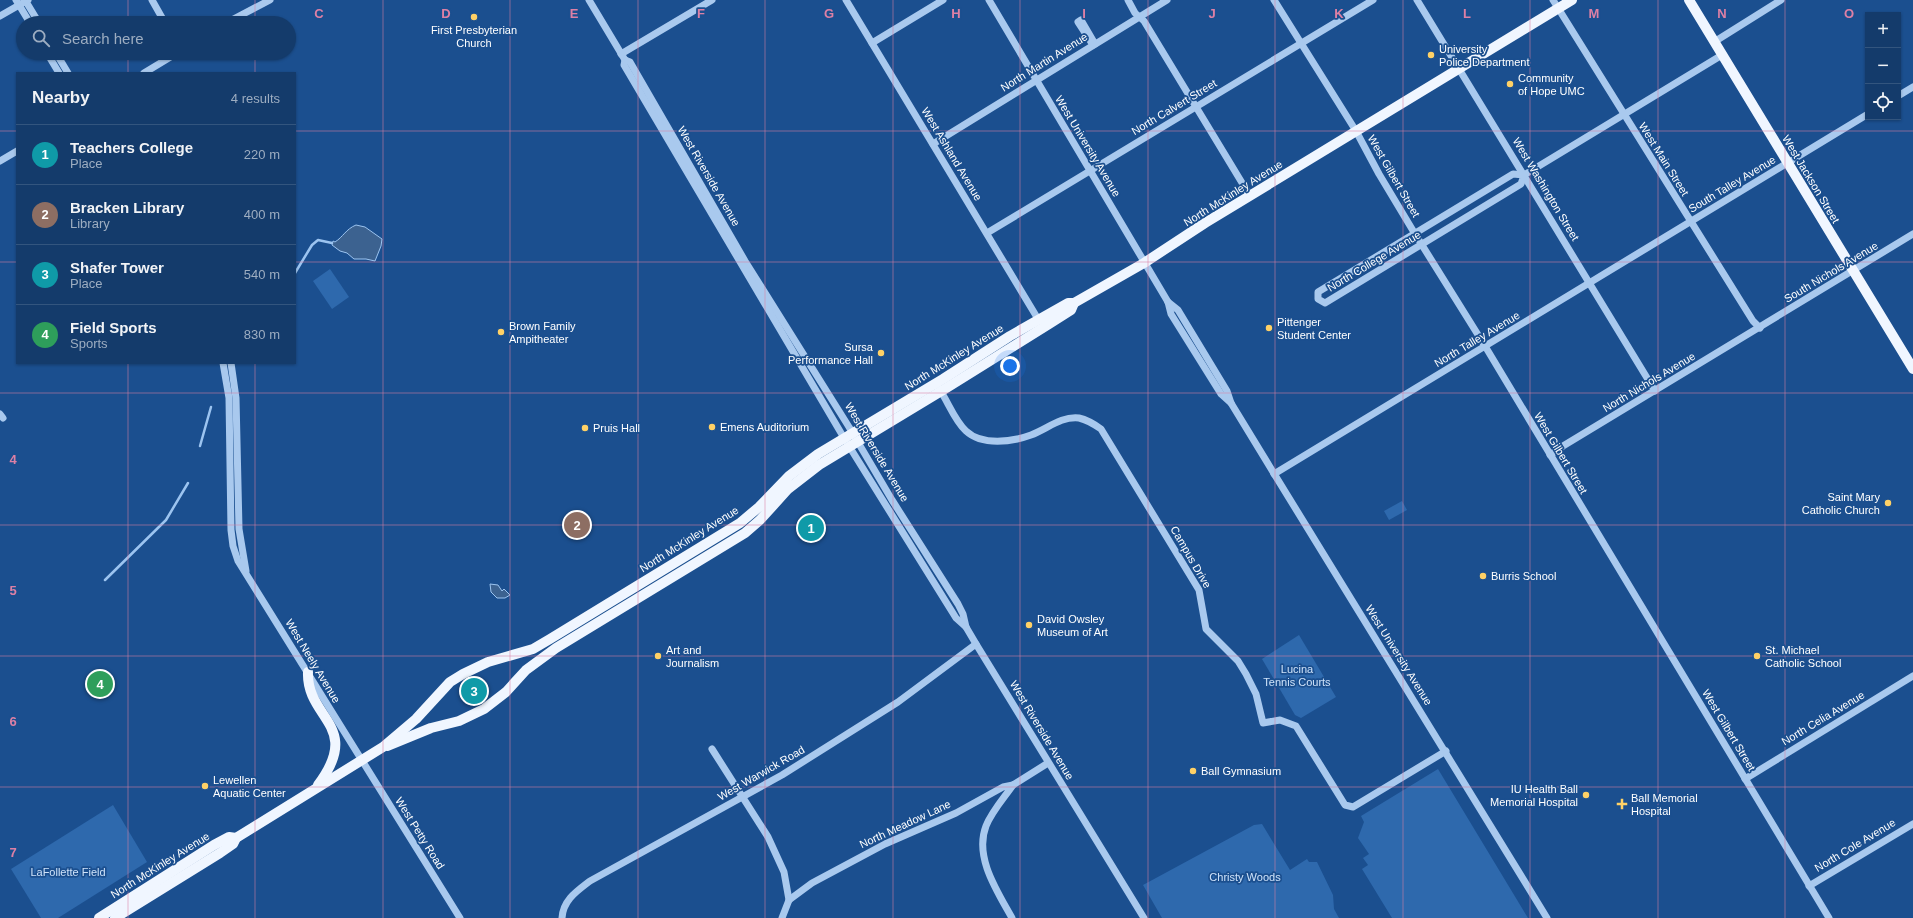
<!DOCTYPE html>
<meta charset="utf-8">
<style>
:root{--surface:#143b6b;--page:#1d4271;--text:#f1f3f6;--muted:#9dadc1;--line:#33557e;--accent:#ffd166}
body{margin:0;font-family:Helvetica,sans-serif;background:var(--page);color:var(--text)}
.controls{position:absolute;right:12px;top:12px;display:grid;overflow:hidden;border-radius:0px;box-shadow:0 1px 3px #0004}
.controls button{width:36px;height:36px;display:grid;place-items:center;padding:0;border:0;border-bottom:1px solid var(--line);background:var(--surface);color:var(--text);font:20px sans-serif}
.you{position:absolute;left:1010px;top:366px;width:14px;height:14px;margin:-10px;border:3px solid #fff;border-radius:50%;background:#1a73e8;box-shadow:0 0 0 6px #1a73e833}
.badge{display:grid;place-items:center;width:26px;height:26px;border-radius:50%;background:var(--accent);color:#fff;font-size:13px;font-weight:700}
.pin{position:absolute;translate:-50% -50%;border:2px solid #fff;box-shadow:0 1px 4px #0006}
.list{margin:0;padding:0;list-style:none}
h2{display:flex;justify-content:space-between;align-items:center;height:52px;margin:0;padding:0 16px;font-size:17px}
h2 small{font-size:13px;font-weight:400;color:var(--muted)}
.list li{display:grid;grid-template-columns:26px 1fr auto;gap:12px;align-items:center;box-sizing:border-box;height:60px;padding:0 16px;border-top:1px solid var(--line)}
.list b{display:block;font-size:15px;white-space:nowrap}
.list p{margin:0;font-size:13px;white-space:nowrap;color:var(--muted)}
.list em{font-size:13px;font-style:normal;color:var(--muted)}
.icon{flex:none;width:22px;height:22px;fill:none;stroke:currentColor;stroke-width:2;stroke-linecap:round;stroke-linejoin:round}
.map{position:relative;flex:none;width:1913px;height:918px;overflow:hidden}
.search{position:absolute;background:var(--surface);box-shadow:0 1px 3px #0004;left:16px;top:16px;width:280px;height:44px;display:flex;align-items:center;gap:10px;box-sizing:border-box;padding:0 14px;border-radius:22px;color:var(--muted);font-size:15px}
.panel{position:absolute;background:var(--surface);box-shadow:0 1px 3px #0004;left:16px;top:72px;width:280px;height:292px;border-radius:0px}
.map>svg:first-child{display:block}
.green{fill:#2e69ad}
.water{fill:#3c6290;stroke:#9cc4f0}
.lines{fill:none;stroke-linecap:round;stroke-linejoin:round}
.stream{stroke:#9cc4f0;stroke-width:2.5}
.minor{stroke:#a9c9ee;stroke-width:7}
.major{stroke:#f0f6ff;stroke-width:10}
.grid{fill:none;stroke:#dd80a5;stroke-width:1;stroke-opacity:0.55}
.poi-dot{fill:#ffd166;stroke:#1b4f8f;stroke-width:1.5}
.labels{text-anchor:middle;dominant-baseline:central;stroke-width:3.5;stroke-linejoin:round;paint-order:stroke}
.poi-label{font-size:11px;fill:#fff;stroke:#1b4f8f;text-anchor:start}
.street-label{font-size:11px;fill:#fff;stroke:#1b4f8f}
.park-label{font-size:11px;fill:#cfe3fa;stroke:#1b4f8f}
.grid-label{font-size:13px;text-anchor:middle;font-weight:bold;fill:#dd80a5;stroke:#1b4f8f;stroke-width:3.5;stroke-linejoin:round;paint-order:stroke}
</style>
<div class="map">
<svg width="1913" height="918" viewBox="0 0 1913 918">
<rect width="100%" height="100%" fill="#1b4f8f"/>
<g class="green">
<polygon points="330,269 349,297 332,309 313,281"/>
<polygon points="1402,501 1407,510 1389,520 1384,511"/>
<polygon points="1299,635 1336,697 1301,718 1295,715 1262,659"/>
<polygon points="1438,769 1528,918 1392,918 1362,869 1368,865 1363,858 1369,854 1358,838 1364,822 1361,816"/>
<polygon points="113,805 147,862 58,918 41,918 11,869"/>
<polygon points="1262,824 1290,870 1307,859 1309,862 1317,862 1333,895 1334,909 1339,918 1162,918 1143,885 1254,825"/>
</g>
<g class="water">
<path d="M356 225 365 227 382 239 381 246 375 261 366 259H354L347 253 340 251 332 245 333 241 335 242C343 237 346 229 356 225Z"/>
<polygon points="490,584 498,585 502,591 504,589 510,595 505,598 497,598 491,592"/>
</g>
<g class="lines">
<g class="stream">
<polyline points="295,273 312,245 318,240 332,243"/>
<polyline points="200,446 211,407"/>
<polyline points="105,580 166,520 188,483"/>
</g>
<g class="minor">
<polyline points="16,0 30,23"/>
<polyline points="25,0 39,23"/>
<polyline points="152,0 165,23"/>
<polyline points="589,0 625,60 630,62 745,261 849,427 892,500 958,604 963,614 966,627 976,644 1144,918"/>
<polyline points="846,0 1038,319"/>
<polyline points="989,0 1168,302 1171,314 1221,394 1231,403"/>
<polyline points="1128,0 1135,13 1144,21 1250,196"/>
<polyline points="1274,0 1356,131 1379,174 1412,229 1485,346 1829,918"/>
<polyline points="1417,0 1655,391"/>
<polyline points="1553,0 1753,321 1760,328"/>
<polyline points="0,16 28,0"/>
<polyline points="226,23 270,0"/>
<polyline points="1714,42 1781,0"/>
<polyline points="872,43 943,0"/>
<polyline points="1093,45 1078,22 1081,20 1095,44"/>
<polyline points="47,53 59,73"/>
<polyline points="56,53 68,73"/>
<polyline points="621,54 712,0"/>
<polyline points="625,60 624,65 844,438 956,618 966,627"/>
<polyline points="144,73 177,53"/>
<polyline points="1898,96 1913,87"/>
<polyline points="933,144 1167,0"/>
<polyline points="0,161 17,151"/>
<polyline points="1524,175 1521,184 1325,303 1318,299 1318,292 1513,174 1524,175 1722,55"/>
<polyline points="987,233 1373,0"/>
<polyline points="1168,302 1178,310 1227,391 1231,403 1270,467 1547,918"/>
<polyline points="223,363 229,398 231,530 233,546 238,561 460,918"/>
<polyline points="231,363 236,398 239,529 246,571"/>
<path d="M938 387C948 401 954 420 966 431 982 446 1012 442 1031 435 1047 429 1061 416 1079 418 1088 420 1094 424 1101 429L1199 590 1206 629 1238 661 1246 674 1256 694 1263 723 1280 720 1296 726 1345 805 1353 807 1446 751"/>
<polyline points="0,414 3,418"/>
<polyline points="1550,455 1563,446 1913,234"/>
<polyline points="1274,474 1868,114"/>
<polyline points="712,749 768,837 784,872 789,900"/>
<polyline points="1745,779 1913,676"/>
<polyline points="1809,886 1913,824"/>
<path d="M562 918C563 900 577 891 590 881L782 775 898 702 976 644"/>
<polyline points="782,918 789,900 812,883 885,844 956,813 1003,787 1013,785 1048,763"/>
<path d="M1012 918C997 891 974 857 986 826 992 811 1004 798 1013 785"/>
</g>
<g class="major">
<polyline points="1689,0 1913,369"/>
<path d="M308 672C306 719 363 725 318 785"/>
<polyline points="387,746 431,728 459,721 484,709 506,692 526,670 556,648 745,533 760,520 788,489 819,465 948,387 1049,324 1071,310 1074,303"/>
<polyline points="99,918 214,845 229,837 236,838"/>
<polyline points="115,918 220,853 233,844 236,838 383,747 416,719 450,682 463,674 488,662 533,649 550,639 740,523 759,507 789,476 818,454 943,379 1010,336 1068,303 1074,303 1144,263 1205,223 1572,0"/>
</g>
</g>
<path class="grid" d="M128 0V23M255 0V23M383 0V918M510 0V918M638 0V918M765 0V918M893 0V918M1020 0V918M1148 0V918M1275 0V918M1403 0V918M1530 0V918M1658 0V918M1785 0V918M128 53V73M255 53V73M0 131H17M295 131H1913M0 262H17M295 262H1913M128 363V918M255 363V918M0 393H1913M0 525H1913M0 656H1913M0 787H1913"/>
<g class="poi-dot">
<circle cx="474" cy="17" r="4"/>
<circle cx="1431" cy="55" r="4"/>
<circle cx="1510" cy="84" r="4"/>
<circle cx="1269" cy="328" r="4"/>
<circle cx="501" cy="332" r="4"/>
<circle cx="881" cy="353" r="4"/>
<circle cx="712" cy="427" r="4"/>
<circle cx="585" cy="428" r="4"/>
<circle cx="1888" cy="503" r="4"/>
<circle cx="1483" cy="576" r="4"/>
<circle cx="1029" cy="625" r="4"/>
<circle cx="658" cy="656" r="4"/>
<circle cx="1757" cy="656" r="4"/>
<circle cx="1193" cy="771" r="4"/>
<circle cx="205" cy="786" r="4"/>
<circle cx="1586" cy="795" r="4"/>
<path d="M1620 798h4v4h4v4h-4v4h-4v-4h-4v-4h4z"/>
</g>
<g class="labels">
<g class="poi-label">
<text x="474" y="30" text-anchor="middle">First Presbyterian<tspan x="474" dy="13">Church</tspan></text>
<text x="1439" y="49">University<tspan x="1439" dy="13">Police Department</tspan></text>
<text x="1518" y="78">Community<tspan x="1518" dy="13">of Hope UMC</tspan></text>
<text x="1277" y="322">Pittenger<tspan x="1277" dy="13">Student Center</tspan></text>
<text x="509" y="326">Brown Family<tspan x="509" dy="13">Ampitheater</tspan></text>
<text x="873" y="347" text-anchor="end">Sursa<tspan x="873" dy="13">Performance Hall</tspan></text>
<text x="720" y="427">Emens Auditorium</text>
<text x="593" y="428">Pruis Hall</text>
<text x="1880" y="497" text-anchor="end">Saint Mary<tspan x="1880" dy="13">Catholic Church</tspan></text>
<text x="1491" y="576">Burris School</text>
<text x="1037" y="619">David Owsley<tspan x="1037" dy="13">Museum of Art</tspan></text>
<text x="666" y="650">Art and<tspan x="666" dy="13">Journalism</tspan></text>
<text x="1765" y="650">St. Michael<tspan x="1765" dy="13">Catholic School</tspan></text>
<text x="1201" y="771">Ball Gymnasium</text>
<text x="213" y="780">Lewellen<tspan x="213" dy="13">Aquatic Center</tspan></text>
<text x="1578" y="789" text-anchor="end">IU Health Ball<tspan x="1578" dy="13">Memorial Hospital</tspan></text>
<text x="1631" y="798">Ball Memorial<tspan x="1631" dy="13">Hospital</tspan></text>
</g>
<g class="street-label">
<text transform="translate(1044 62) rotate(-32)">North Martin Avenue</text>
<text transform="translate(1174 107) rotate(-31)">North Calvert Street</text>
<text transform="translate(1088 146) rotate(59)">West University Avenue</text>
<text transform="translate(952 154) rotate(59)">West Ashland Avenue</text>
<text transform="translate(1664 159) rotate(58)">West Main Street</text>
<text transform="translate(709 176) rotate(60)">West Riverside Avenue</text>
<text transform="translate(1394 176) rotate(60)">West Gilbert Street</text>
<text transform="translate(1811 179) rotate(59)">West Jackson Street</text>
<text transform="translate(1732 184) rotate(-31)">South Talley Avenue</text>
<text transform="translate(1546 189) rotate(59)">West Washington Street</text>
<text transform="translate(1233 193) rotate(-32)">North McKinley Avenue</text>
<text transform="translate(1374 261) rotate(-31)">North College Avenue</text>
<text transform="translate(1831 272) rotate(-31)">South Nichols Avenue</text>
<text transform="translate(1477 339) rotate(-31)">North Talley Avenue</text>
<text transform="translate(954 357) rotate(-32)">North McKinley Avenue</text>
<text transform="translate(1649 382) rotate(-31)">North Nichols Avenue</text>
<text transform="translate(877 452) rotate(59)">West Riverside Avenue</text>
<text transform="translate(1561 453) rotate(59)">West Gilbert Street</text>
<text transform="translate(689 539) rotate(-32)">North McKinley Avenue</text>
<text transform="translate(1191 557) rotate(60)">Campus Drive</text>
<text transform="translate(1399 655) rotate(58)">West University Avenue</text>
<text transform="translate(313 661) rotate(59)">West Neely Avenue</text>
<text transform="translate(1823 718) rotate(-31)">North Celia Avenue</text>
<text transform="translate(1042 730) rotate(59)">West Riverside Avenue</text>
<text transform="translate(1729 730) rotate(59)">West Gilbert Street</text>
<text transform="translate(761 773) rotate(-30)">West Warwick Road</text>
<text transform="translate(905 824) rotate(-25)">North Meadow Lane</text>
<text transform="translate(420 833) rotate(58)">West Petty Road</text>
<text transform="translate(1855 845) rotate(-31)">North Cole Avenue</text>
<text transform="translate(160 865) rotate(-32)">North McKinley Avenue</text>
</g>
<g class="park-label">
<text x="1297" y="669">Lucina<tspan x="1297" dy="13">Tennis Courts</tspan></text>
<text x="68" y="872">LaFollette Field</text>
<text x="1245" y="877">Christy Woods</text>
</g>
</g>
<g class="grid-label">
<text x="319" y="18">C</text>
<text x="446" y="18">D</text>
<text x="574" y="18">E</text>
<text x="701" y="18">F</text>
<text x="829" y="18">G</text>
<text x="956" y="18">H</text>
<text x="1084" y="18">I</text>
<text x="1212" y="18">J</text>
<text x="1339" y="18">K</text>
<text x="1467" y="18">L</text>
<text x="1594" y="18">M</text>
<text x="1722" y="18">N</text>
<text x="1849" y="18">O</text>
<text x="13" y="464">4</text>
<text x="13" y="595">5</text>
<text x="13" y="726">6</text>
<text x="13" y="857">7</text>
</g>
</svg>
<div class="controls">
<button>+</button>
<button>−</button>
<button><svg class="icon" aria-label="locate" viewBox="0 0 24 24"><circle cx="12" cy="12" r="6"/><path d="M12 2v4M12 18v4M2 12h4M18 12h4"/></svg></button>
</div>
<div class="you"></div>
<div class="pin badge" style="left:811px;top:528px;background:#0f9aa8">1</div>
<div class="pin badge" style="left:577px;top:525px;background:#8d6e63">2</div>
<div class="pin badge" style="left:474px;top:691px;background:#0f9aa8">3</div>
<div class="pin badge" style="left:100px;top:684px;background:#2e9e5b">4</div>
<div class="search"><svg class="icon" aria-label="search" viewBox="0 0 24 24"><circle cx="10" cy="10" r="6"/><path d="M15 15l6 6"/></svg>Search here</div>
<section class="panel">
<h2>Nearby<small>4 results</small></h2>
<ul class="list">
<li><span class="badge" style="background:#0f9aa8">1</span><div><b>Teachers College</b><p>Place</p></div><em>220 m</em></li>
<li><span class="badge" style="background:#8d6e63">2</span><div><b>Bracken Library</b><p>Library</p></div><em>400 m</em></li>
<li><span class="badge" style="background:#0f9aa8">3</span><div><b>Shafer Tower</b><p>Place</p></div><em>540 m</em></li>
<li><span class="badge" style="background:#2e9e5b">4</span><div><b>Field Sports</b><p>Sports</p></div><em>830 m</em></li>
</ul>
</section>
</div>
